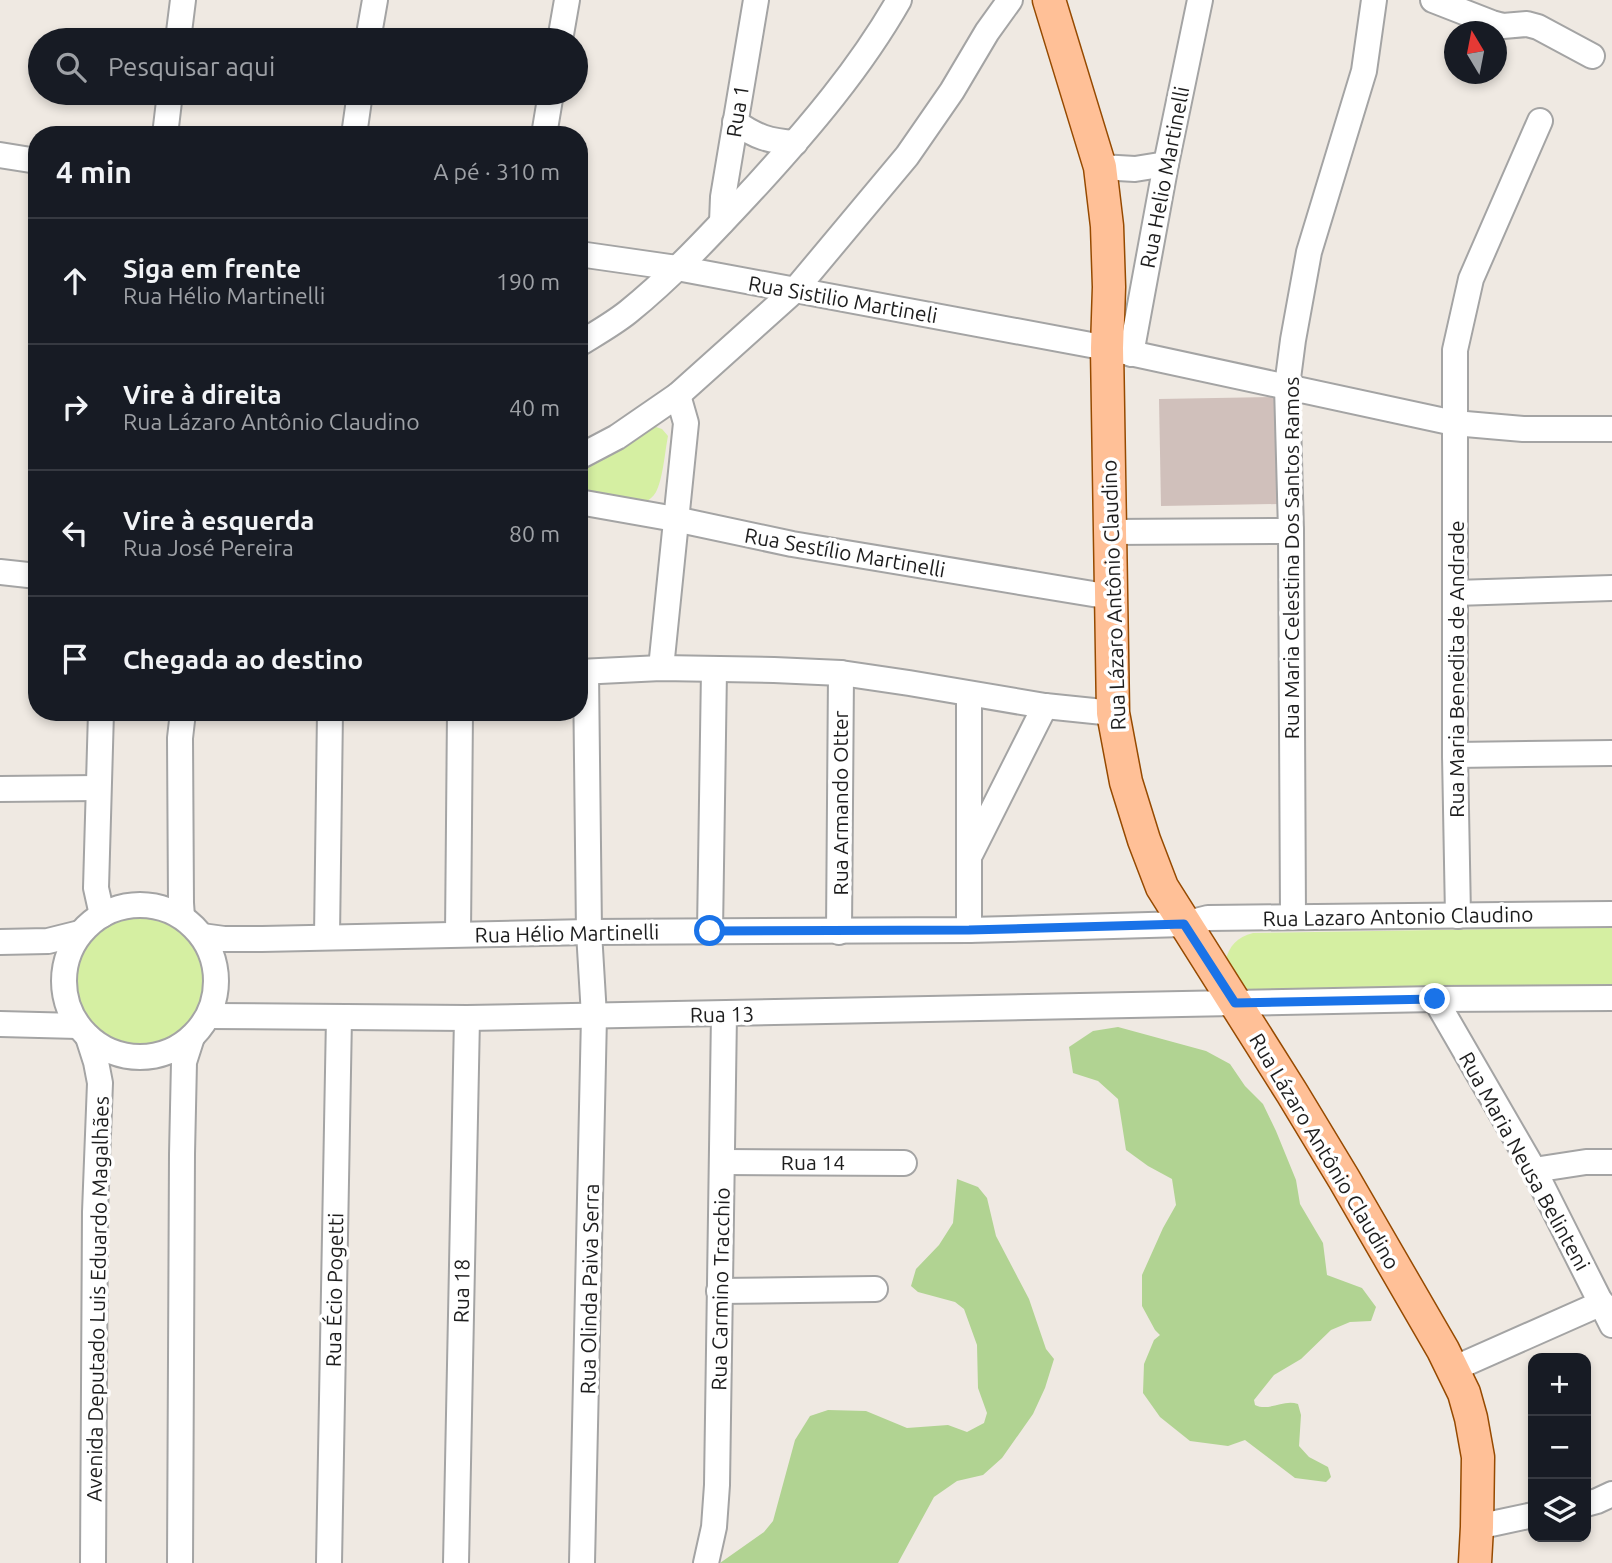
<!DOCTYPE html>
<html lang="pt">
<meta charset="utf-8">
<style>
:root{--surface:#171b24;--page:#20242c;--text:#f1f3f6;--muted:#9ea1a6;--line:#363941}
body{margin:0;font-family:Ubuntu,sans-serif;background:var(--page);color:var(--text)}
.controls{position:absolute;right:21px;bottom:21px;display:grid;overflow:hidden;border-radius:14px;box-shadow:0 4px 10px #0003}
.controls button{width:63px;height:63px;display:grid;place-items:center;padding:0;border:0;border-bottom:2px solid var(--line);background:var(--surface);color:var(--text);font:35px sans-serif}
.compass{position:absolute;left:1444px;top:21px;width:63px;height:63px;border-radius:50%;background:var(--surface);box-shadow:0 4px 10px #0003;rotate:350deg}
.stop{position:absolute;width:21px;height:21px;margin:-16px;border:5px solid #1a73e8;border-radius:50%;background:#fff}
.stop.end{background:#1a73e8;border-color:#fff;box-shadow:0 2px 7px #0008}
.list{margin:0;padding:0;list-style:none}
h2{display:flex;justify-content:space-between;align-items:center;height:91px;margin:0;padding:0 28px;font-size:30px}
h2 small{font-size:23px;font-weight:400;color:var(--muted)}
.list li{display:grid;grid-template-columns:46px 1fr auto;gap:21px;align-items:center;box-sizing:border-box;height:126px;padding:0 28px;border-top:2px solid var(--line)}
.list b{display:block;font-size:26px;white-space:nowrap}
.list p{margin:0;font-size:23px;white-space:nowrap;color:var(--muted)}
.list em{font-size:23px;font-style:normal;color:var(--muted)}
.icon{flex:none;width:38px;height:38px;fill:none;stroke:currentColor;stroke-width:2;stroke-linecap:round;stroke-linejoin:round}
.map{position:relative;flex:none;width:1612px;height:1563px;overflow:hidden}
.search{position:absolute;background:var(--surface);box-shadow:0 4px 10px #0003;left:28px;top:28px;width:560px;height:77px;display:flex;align-items:center;gap:18px;box-sizing:border-box;padding:0 24px;border-radius:38px;color:var(--muted);font-size:26px}
.panel{position:absolute;background:var(--surface);box-shadow:0 4px 10px #0003;left:28px;top:126px;width:560px;height:595px;border-radius:28px}
.map>svg:first-child{display:block}
.grass{fill:#d5efa2}
.forest{fill:#b1d392}
.building{fill:#d0c0bb}
.lines{fill:none;stroke-linecap:round;stroke-linejoin:round}
.minor-casing{stroke:#a4a4a4;stroke-width:28}
.major-casing{stroke:#964a00;stroke-width:35}
.minor{stroke:#fff;stroke-width:24}
.major{stroke:#ffc097;stroke-width:32}
.route{stroke:#1a73e8;stroke-width:9}
.labels{text-anchor:middle;dominant-baseline:central;stroke-width:7;stroke-linejoin:round;paint-order:stroke}
.street-label{font-size:21px;fill:#1d1d1d;stroke:#fff}
</style>
<div class="map">
<svg width="1612" height="1563" viewBox="0 0 1612 1563">
<rect width="100%" height="100%" fill="#efe9e2"/>
<g class="grass">
<path d="M653 426 662 429 668 436C665 451 663 479 656 492 653 497 649 500 644 503L579 497V471Z"/>
<circle cx="140" cy="981" r="64"/>
<path d="M1612 927V991L1248 996 1225 962C1229 946 1237 937 1253 933Z"/>
</g>
<g class="forest">
<path d="M1118 1027 1206 1051 1230 1064 1245 1086 1263 1104 1276 1131 1296 1180 1300 1204 1323 1243 1327 1275 1362 1288 1376 1307 1371 1321 1350 1322 1331 1330 1301 1359 1274 1375 1254 1400 1255 1405C1269 1412 1283 1399 1298 1404L1301 1415 1299 1446 1309 1457 1328 1467 1331 1477 1326 1482 1295 1478 1245 1440 1228 1446 1190 1441 1160 1417 1143 1393 1144 1364 1154 1340 1160 1335 1155 1330 1142 1306V1275L1163 1228 1176 1205 1172 1179 1148 1166 1126 1150 1118 1099 1098 1081 1073 1073 1069 1047 1093 1031Z"/>
<polygon points="957,1179 978,1187 987,1198 996,1236 1029,1299 1046,1349 1054,1359 1045,1388 1033,1414 1002,1458 983,1475 957,1481 934,1497 898,1563 720,1563 764,1532 773,1521 795,1440 810,1416 828,1410 866,1411 907,1428 948,1425 967,1432 984,1423 987,1413 978,1388 977,1345 964,1309 955,1302 918,1292 911,1286 916,1269 939,1245 953,1223"/>
</g>
<polygon class="building" points="1276,397 1278,504 1161,506 1159,399"/>
<g class="lines">
<g class="minor-casing">
<g id="minor">
<polyline points="1433,0 1492,23 1503,26 1527,24 1538,27 1592,56"/>
<polyline points="178,40 183,0"/>
<polyline points="368,40 375,0"/>
<polyline points="560,40 567,0"/>
<path d="M735 122C756 137 769 141 795 143"/>
<polyline points="165,135 170,93"/>
<polyline points="354,135 360,93"/>
<polyline points="544,135 551,93"/>
<polyline points="0,155 37,161"/>
<polyline points="1100,167 1135,169 1166,164"/>
<polyline points="722,222 723,197 756,0"/>
<polyline points="579,254 677,268 1107,348 1454,423 1523,429 1612,429"/>
<path d="M579 344C595 334 613 324 628 312 675 274 716 229 757 185 809 128 861 67 899 0"/>
<polyline points="1131,354 1166,164 1200,0"/>
<polyline points="579,457 617,437 678,395 795,290 907,156 952,91 987,32 1010,0"/>
<polyline points="579,502 675,519 792,544 1111,597"/>
<polyline points="1109,532 1291,531"/>
<polyline points="0,572 37,576"/>
<polyline points="1455,593 1612,588"/>
<polyline points="661,668 686,423 678,395"/>
<polyline points="579,672 661,668 774,670 841,673 909,683 1045,706 1113,713"/>
<polyline points="101,712 96,888 102,915"/>
<polyline points="1455,755 1612,753"/>
<polyline points="0,789 98,788"/>
<polyline points="971,853 1045,706"/>
<circle cx="140" cy="981" r="76"/>
<polyline points="1458,916 1455,755 1455,350 1471,279 1540,121"/>
<polyline points="182,917 181,903 180,738 183,712"/>
<polyline points="1293,917 1291,531 1287,386 1293,340 1309,252 1364,71 1374,0"/>
<polyline points="969,930 969,694"/>
<polyline points="710,931 714,670"/>
<polyline points="839,932 841,673"/>
<polyline points="458,934 460,712"/>
<polyline points="202,936 224,939 262,939 589,932 969,930 1184,924 1208,918 1612,914"/>
<polyline points="327,937 330,712"/>
<polyline points="0,942 48,941 80,933"/>
<polyline points="1435,999 1534,1170 1612,1325"/>
<polyline points="209,1016 467,1018 1435,999 1612,998"/>
<polyline points="0,1024 78,1026"/>
<polyline points="88,1037 96,1062 100,1083 95,1212 93,1563"/>
<polyline points="723,1162 904,1163"/>
<polyline points="1534,1170 1586,1162 1612,1162"/>
<polyline points="719,1291 875,1289"/>
<polyline points="1453,1369 1602,1303"/>
<polyline points="1586,1504 1597,1501 1612,1494"/>
<polyline points="1477,1527 1533,1515"/>
<polyline points="180,1563 182,1154 184,1062 192,1037"/>
<polyline points="329,1563 339,1017"/>
<polyline points="456,1563 467,1018"/>
<polyline points="582,1563 594,1016 589,932 586,672"/>
<polyline points="706,1563 714,1527 717,1485 724,1014"/>
</g>
</g>
<g class="major-casing">
<polyline id="major" points="1049,0 1100,167 1107,226 1109,287 1107,348 1113,713 1126,782 1144,840 1162,887 1292,1093 1344,1179 1443,1350 1464,1393 1471,1418 1478,1457 1477,1527 1475,1563"/>
</g>
<use href="#minor" class="minor"/>
<use href="#major" class="major"/>
</g>
<g class="lines">
<polyline class="route" points="710,931 969,930 1184,924 1235,1003 1435,999"/>
</g>
<g class="labels">
<g class="street-label">
<text transform="translate(737 111) rotate(-81)">Rua 1</text>
<text transform="translate(1164 177) rotate(-79)">Rua Helio Martinelli</text>
<text transform="translate(843 299) rotate(10)">Rua Sistilio Martineli</text>
<text transform="translate(845 552) rotate(10)">Rua Sestílio Martinelli</text>
<text transform="translate(1291 558) rotate(-90)">Rua Maria Celestina Dos Santos Ramos</text>
<text transform="translate(1113 595) rotate(-92)">Rua Lázaro Antônio Claudino</text>
<text transform="translate(1456 669) rotate(-90)">Rua Maria Benedita de Andrade</text>
<text transform="translate(840 803) rotate(-90)">Rua Armando Otter</text>
<text transform="translate(1398 916) rotate(-1)">Rua Lazaro Antonio Claudino</text>
<text transform="translate(567 933) rotate(-1)">Rua Hélio Martinelli</text>
<text transform="translate(722 1014) rotate(-1)">Rua 13</text>
<text transform="translate(1325 1151) rotate(59)">Rua Lázaro Antônio Claudino</text>
<text transform="translate(1525 1161) rotate(61)">Rua Maria Neusa Belinteni</text>
<text x="813" y="1162">Rua 14</text>
<text transform="translate(589 1289) rotate(-89)">Rua Olinda Paiva Serra</text>
<text transform="translate(720 1289) rotate(-89)">Rua Carmino Tracchio</text>
<text transform="translate(334 1290) rotate(-89)">Rua Écio Pogetti</text>
<text transform="translate(461 1291) rotate(-89)">Rua 18</text>
<text transform="translate(97 1299) rotate(-89)">Avenida Deputado Luis Eduardo Magalhães</text>
</g>
</g>
</svg>
<div class="controls">
<button>+</button>
<button>−</button>
<button><svg class="icon" aria-label="layers" viewBox="0 0 24 24"><path d="M12 4l9 5-9 5-9-5zM3 14l9 5 9-5"/></svg></button>
</div>
<svg class="compass" viewBox="-18 -18 36 36"><path d="M0-13l5 13h-10z" fill="#e53935"/><path d="M0 13l5-13h-10z" fill="#9ea1a6"/></svg>
<div class="stop" style="left:710px;top:931px"></div>
<div class="stop end" style="left:1435px;top:999px"></div>
<div class="search"><svg class="icon" aria-label="search" viewBox="0 0 24 24"><circle cx="10" cy="10" r="6"/><path d="M15 15l6 6"/></svg>Pesquisar aqui</div>
<section class="panel">
<h2>4 min<small>A pé · 310 m</small></h2>
<ul class="list">
<li><svg class="icon" aria-label="ahead" viewBox="0 0 24 24"><path d="M12 20V5M6 11l6-6 6 6"/></svg><div><b>Siga em frente</b><p>Rua Hélio Martinelli</p></div><em>190 m</em></li>
<li><svg class="icon" aria-label="right" viewBox="0 0 24 24"><path d="M7 20v-9h11M14 6l5 5-5 5"/></svg><div><b>Vire à direita</b><p>Rua Lázaro Antônio Claudino</p></div><em>40 m</em></li>
<li><svg class="icon" aria-label="left" viewBox="0 0 24 24"><path d="M17 20v-9H6M10 6l-5 5 5 5"/></svg><div><b>Vire à esquerda</b><p>Rua José Pereira</p></div><em>80 m</em></li>
<li><svg class="icon" aria-label="arrive" viewBox="0 0 24 24"><path d="M6 21V4h12l-3 4 3 4H6"/></svg><div><b>Chegada ao destino</b></div></li>
</ul>
</section>
</div>
